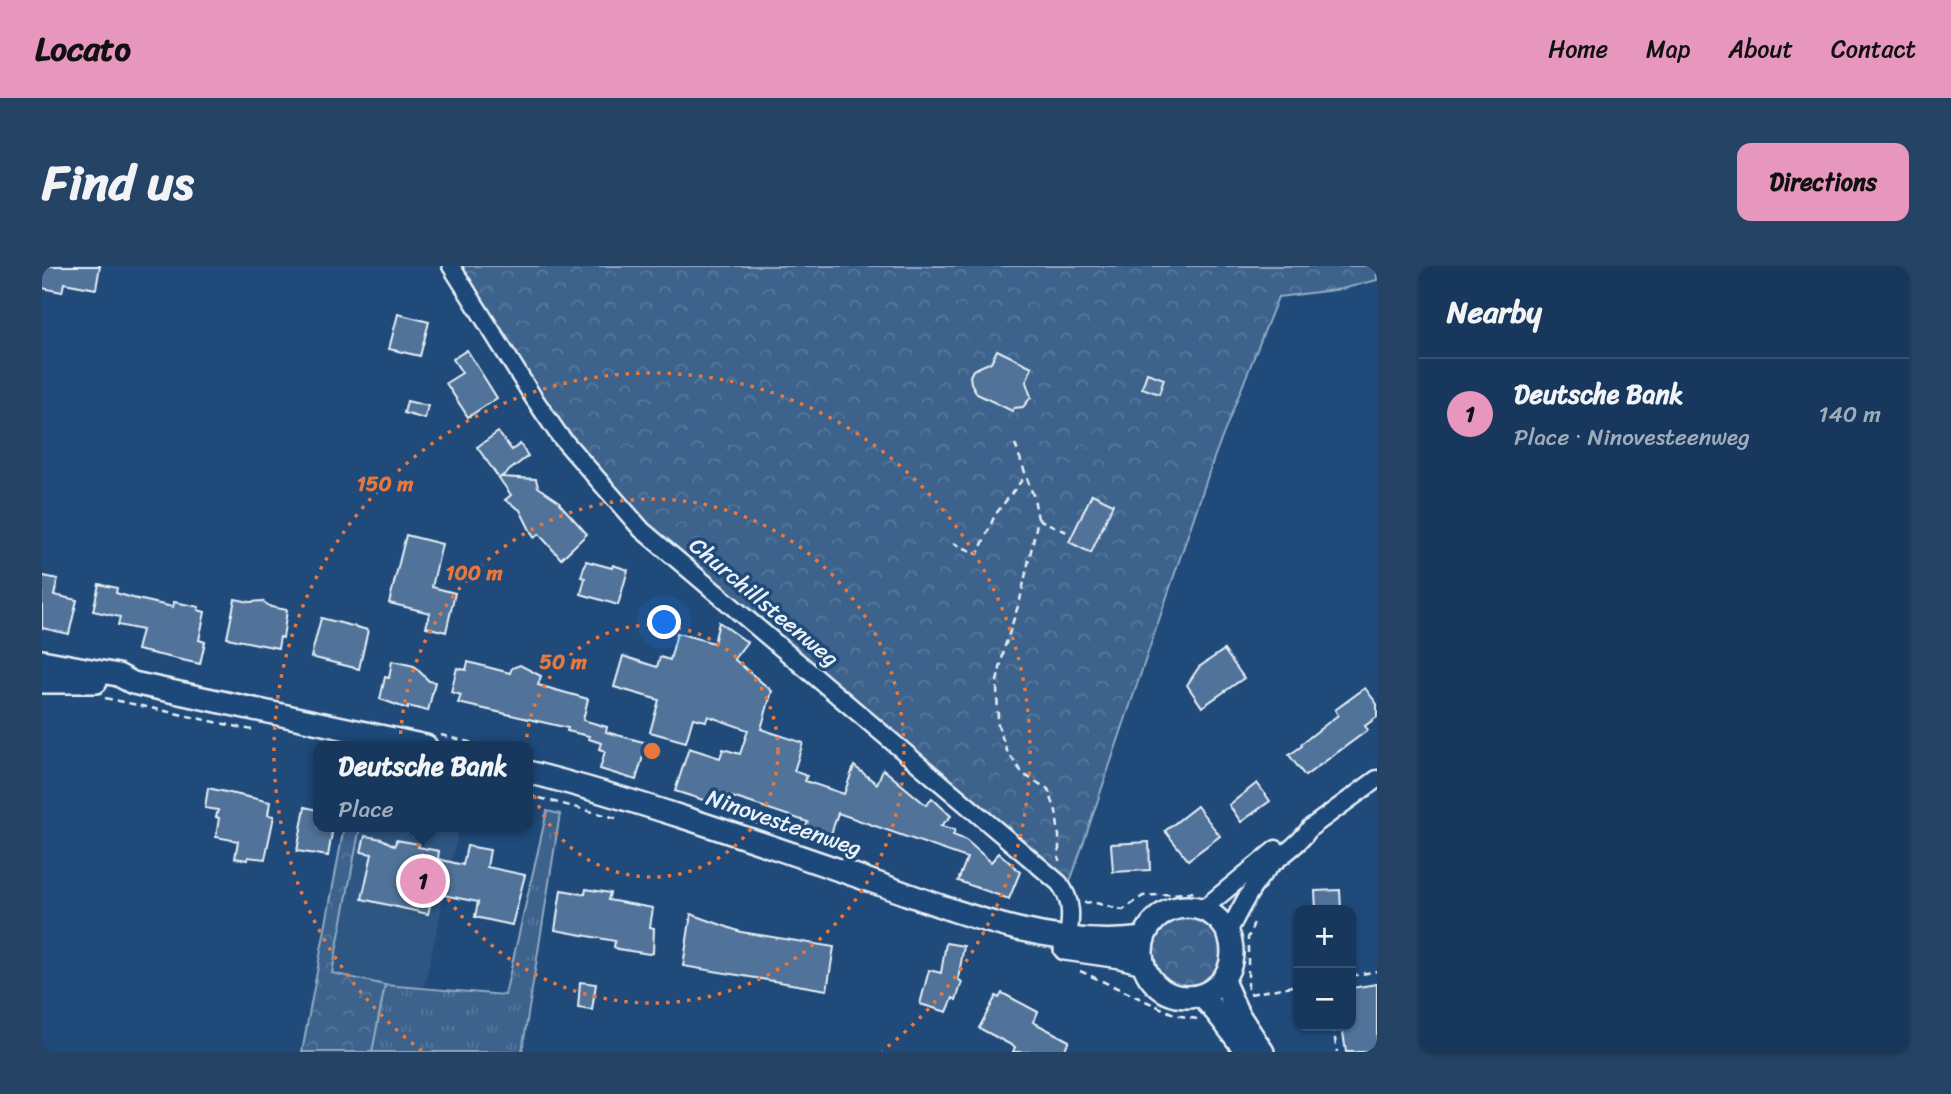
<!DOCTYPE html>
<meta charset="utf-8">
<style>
:root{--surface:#17385c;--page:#244365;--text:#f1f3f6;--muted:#9eacbb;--line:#365272;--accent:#e797bd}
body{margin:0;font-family:Sriracha,sans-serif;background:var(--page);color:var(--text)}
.controls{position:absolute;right:21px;bottom:21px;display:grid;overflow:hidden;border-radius:14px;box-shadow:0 2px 5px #0004}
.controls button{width:63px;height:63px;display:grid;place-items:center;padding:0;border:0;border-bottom:2px solid var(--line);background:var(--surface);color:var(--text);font:35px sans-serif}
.you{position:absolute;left:623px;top:357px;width:24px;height:24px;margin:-18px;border:5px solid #fff;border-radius:50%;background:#1a73e8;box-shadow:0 0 0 10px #1a73e833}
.badge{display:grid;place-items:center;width:46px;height:46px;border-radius:50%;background:var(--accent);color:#111;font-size:23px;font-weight:700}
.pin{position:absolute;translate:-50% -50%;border:4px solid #fff;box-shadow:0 2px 7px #0006}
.popup{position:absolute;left:271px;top:475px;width:220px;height:91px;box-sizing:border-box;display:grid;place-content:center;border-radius:14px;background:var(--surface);filter:drop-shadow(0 2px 5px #0005);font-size:23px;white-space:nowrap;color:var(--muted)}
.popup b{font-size:26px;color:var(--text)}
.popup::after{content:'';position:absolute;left:50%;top:100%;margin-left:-14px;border:14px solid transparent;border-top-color:var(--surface)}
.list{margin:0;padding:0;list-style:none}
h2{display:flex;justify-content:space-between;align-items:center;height:91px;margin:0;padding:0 28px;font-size:30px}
h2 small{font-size:23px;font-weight:400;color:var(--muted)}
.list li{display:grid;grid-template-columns:46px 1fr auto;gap:21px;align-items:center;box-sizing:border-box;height:112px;padding:0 28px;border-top:2px solid var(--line)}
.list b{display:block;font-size:26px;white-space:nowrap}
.list p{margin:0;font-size:23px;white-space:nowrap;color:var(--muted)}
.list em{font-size:23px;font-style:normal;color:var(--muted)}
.map{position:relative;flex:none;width:1335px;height:786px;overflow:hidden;border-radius:14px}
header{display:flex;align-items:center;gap:42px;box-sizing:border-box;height:98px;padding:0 35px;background:var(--accent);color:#111}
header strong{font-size:33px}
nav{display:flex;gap:38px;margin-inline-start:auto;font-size:24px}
.intro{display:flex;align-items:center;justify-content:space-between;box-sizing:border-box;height:168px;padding:0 42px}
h1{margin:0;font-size:49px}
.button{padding:18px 32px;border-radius:14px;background:var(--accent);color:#111;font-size:24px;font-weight:700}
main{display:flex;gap:42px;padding:0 42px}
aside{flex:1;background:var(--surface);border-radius:14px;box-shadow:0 2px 5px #0004}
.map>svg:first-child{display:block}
.built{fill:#2e5683}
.grass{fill:url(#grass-tufts);stroke:#92aac2;stroke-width:2}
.forest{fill:url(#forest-crowns);stroke:#92aac2;stroke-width:2}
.building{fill:#517399;stroke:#e8f1f8;stroke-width:2}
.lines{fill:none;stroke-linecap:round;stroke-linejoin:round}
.minor-casing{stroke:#e8f1f8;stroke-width:21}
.major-casing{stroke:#e8f1f8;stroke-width:26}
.path{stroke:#e8f1f8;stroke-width:2.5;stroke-dasharray:7 5;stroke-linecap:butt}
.minor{stroke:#1f4a7a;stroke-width:16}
.major{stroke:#1f4a7a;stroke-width:21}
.ring{fill:none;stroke:#e8773b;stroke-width:3.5;stroke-dasharray:3.5 7}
.labels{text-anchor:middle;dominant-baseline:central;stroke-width:7;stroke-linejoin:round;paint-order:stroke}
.street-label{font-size:23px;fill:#e8f1f8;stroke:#1f4a7a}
.centre{fill:#e8773b;stroke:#1f4a7a;stroke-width:3.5}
.ring-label{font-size:21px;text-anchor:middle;font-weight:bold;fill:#e8773b;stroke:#1f4a7a;stroke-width:7;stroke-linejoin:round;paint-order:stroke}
</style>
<header>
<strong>Locato</strong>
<nav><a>Home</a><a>Map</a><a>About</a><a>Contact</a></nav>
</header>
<div class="intro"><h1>Find us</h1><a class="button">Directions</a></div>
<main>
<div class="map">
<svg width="1335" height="786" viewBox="0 0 1335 786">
<defs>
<pattern id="grass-tufts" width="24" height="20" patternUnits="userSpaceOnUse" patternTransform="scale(1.75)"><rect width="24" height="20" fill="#3c628c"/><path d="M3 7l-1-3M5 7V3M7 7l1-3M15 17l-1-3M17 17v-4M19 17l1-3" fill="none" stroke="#58799d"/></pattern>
<pattern id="forest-crowns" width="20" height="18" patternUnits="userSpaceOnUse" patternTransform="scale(1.75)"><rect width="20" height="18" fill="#3c628c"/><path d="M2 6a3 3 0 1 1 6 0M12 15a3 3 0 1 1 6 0" fill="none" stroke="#58799d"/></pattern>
</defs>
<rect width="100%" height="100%" fill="#1f4a7a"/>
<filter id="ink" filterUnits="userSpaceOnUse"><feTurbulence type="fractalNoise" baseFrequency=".0143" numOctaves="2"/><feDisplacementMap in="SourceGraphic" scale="14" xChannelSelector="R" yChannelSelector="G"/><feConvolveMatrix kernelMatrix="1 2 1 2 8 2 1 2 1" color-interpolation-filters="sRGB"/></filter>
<g filter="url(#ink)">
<polygon class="built" points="318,561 417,561 382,722 343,719 290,708"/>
<polygon class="grass" points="505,545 518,548 480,786 330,786 343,719 463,729"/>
<g class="forest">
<polygon points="420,0 1335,0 1335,14 1300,23 1236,31 1173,189 1027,619 1001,591 606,259 524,166 497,127"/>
<polygon points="302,561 318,561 290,707 343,719 330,786 260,786"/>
<circle cx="1146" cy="687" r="36"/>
</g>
<g class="building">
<polygon points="0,0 58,0 54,23 22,17 20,26 0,22"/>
<polygon points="356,48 387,56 378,90 347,83"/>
<polygon points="425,84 455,132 426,151 404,117 420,107 411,93"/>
<polygon points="955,84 990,101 984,116 989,131 981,141 972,142 970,145 935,128 929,117 928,110 931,104 949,96"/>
<polygon points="1105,107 1122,113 1117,128 1100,122"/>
<polygon points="365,135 386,140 383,153 362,147"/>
<polygon points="456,166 470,184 478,178 486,190 459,211 494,213 496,221 518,236 517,237 545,268 519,293 497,268 492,272 478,244 463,234 469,229 435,181"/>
<polygon points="1050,228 1071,238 1049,287 1027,276"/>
<polygon points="364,269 400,278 390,321 413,327 404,366 384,361 388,347 347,337"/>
<polygon points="544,295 570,302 571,299 586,304 576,339 539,328 543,312 539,311"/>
<polygon points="2,310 16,313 12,329 35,334 27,368 0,362 0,312"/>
<polygon points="57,318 75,322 74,327 91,332 131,341 132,336 157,341 156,344 163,346 157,374 163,376 158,398 95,384 100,364 76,359 78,351 51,345"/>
<polygon points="193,333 208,336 220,335 229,341 245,344 241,372 238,371 236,382 185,372"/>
<polygon points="279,352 326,364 317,403 269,391"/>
<polygon points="677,356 705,376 692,393 730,425 719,463 761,477 752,505 765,510 763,515 802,528 812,500 835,518 841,503 884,539 890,532 909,550 899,560 913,564 911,569 924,574 949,596 957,587 978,606 967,633 916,615 925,592 796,547 786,577 761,568 766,556 709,537 684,529 680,540 633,525 647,482 678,492 681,483 698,488 706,464 666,450 664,455 651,452 644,476 608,466 617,434 572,421 581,390 615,401 618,391 628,394 635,367 672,377"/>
<polygon points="1182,384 1202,412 1160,441 1145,419 1157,401"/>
<polygon points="350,395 372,400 387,415 393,416 386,445 366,440 366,443 338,433 343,411 347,412"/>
<polygon points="426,396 468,407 470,402 478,399 499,410 496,419 546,433 541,454 565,461 564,466 605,477 594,514 558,503 563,485 557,483 559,477 547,473 547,470 525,465 526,462 416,437 419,429 409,426 415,402 424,404"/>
<polygon points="1323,422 1335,438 1335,451 1323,460 1326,464 1263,510 1247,489 1260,480 1259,478 1296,449 1293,444"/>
<polygon points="1215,517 1228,535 1199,556 1187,539"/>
<polygon points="166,522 228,536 226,549 232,550 223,593 206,591 205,594 193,592 196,575 174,571 177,552 174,551 176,544 163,542"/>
<polygon points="1155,540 1178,570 1146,594 1123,565"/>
<polygon points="263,541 276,544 276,561 291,561 286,590 255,585"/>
<polygon points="323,570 340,573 353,580 354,574 377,578 376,581 397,585 396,593 421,599 425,580 448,584 445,601 483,609 470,659 433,651 436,636 391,627 386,648 320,633 330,588 319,586"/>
<polygon points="1107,576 1108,604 1071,606 1069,578"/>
<polygon points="544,623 568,627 566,634 611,642 608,661 612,662 611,687 607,688 576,683 572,681 573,675 513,664 519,624 543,628"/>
<polygon points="1298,624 1299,644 1274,644 1273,625"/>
<polygon points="649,648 699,666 792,681 785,724 641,700"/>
<polygon points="904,677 922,680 916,713 920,716 914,734 911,732 905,746 878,738 887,704 899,707"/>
<polygon points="538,716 554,718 550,744 536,742"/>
<polygon points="1335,718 1335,786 1304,786 1300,760 1309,760 1309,722"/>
<polygon points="960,727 996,746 991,756 1027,775 1021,786 971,786 973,781 937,762 954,730 957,732"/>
</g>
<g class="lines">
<g class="minor-casing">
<g id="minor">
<path d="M409 0 491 131 517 169 600 264 1017 617C1033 637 1028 657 1025 681"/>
<polyline points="1161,643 1234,583"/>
<path d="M1186 666C1198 644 1210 618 1228 600 1242 587 1258 578 1268 562L1335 513"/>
</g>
</g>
<g class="major-casing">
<g id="major">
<polyline points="0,395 76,409 91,417 384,480"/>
<polyline points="0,416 54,416"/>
<path d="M486 506C592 533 696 569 800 605 895 637 999 686 1102 672"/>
<circle cx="1145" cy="686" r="45"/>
<polyline points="1023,683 1078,691 1101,697"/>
<polyline points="1181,715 1196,748 1221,786"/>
<path d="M1159 730C1177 746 1189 767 1205 786"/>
</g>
</g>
<g class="path">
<polyline points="973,178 992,232 996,253 978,334 963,380 955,416 956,460 965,485 981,508 1006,523 1014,545 1017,570 1017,595"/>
<polyline points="996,253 1027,267"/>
<polyline points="911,277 936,288 953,249 983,210"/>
<polyline points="63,432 210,464"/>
<polyline points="399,469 443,480"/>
<polyline points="486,529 574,552"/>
<polyline points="1042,637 1050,636 1081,644 1101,630 1156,626"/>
<polyline points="1038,705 1134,749 1155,753"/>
<polyline points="1309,710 1335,705"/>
<polyline points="1206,723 1206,672 1213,654"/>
<polyline points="1208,728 1256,719"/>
<polyline points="1291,760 1295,786"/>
</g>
<use href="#minor" class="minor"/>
<use href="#major" class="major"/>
</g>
</g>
<g class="ring">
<circle cx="610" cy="485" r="126"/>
<circle cx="610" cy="485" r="252"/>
<path d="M380 785A378 378 0 1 1 840 785"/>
</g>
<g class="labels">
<g class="street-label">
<text transform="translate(722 336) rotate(40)">Churchillsteenweg</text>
<text transform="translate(742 557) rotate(19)">Ninovesteenweg</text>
</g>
</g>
<circle cx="610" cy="485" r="10" class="centre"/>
<g class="ring-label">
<text x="343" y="225">150 m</text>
<text x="432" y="314">100 m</text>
<text x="521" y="403">50 m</text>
</g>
</svg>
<div class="controls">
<button>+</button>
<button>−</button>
</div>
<div class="you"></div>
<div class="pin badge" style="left:381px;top:615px">1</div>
<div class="popup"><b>Deutsche Bank</b>Place</div>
</div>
<aside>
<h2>Nearby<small></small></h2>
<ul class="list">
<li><span class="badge">1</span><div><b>Deutsche Bank</b><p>Place · Ninovesteenweg</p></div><em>140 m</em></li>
</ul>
</aside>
</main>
